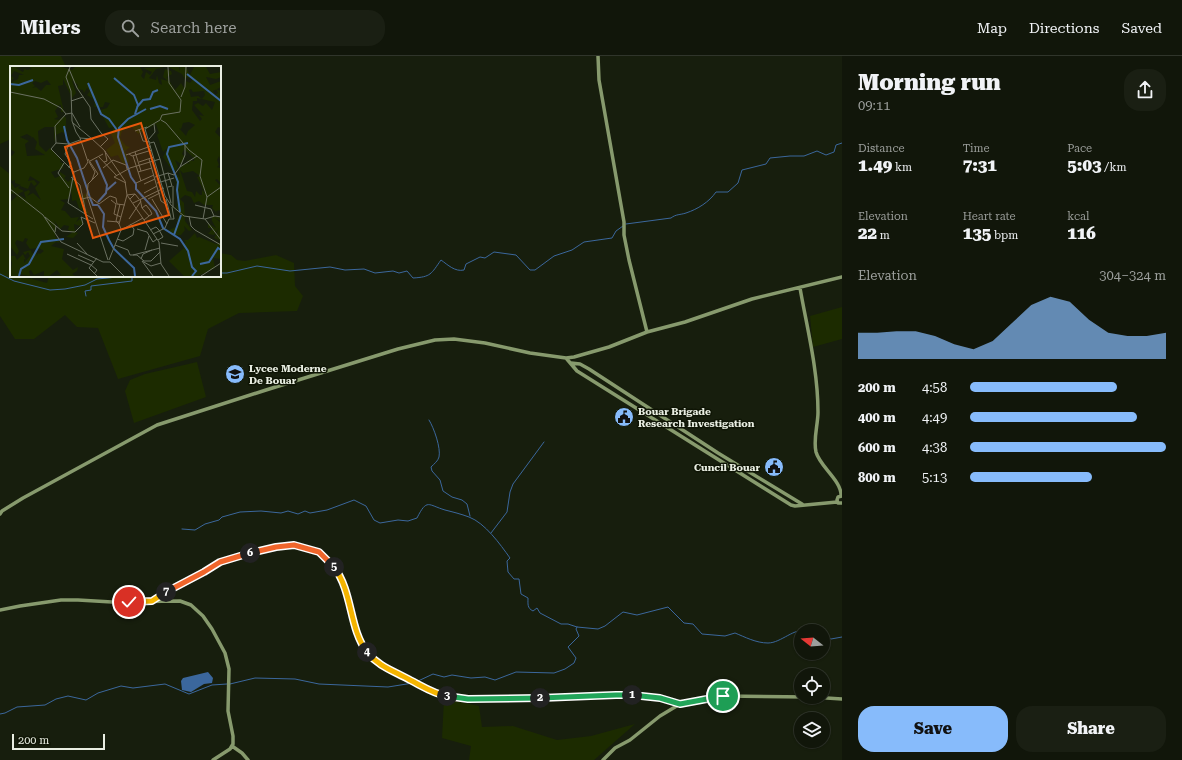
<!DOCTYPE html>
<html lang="en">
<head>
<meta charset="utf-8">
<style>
	body { margin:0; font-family:"Roboto Serif",serif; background:#1a1f13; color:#f1f3f6; height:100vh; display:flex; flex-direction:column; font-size:15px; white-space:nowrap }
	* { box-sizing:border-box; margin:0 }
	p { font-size:13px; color:#9c9f9c }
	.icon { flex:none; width:22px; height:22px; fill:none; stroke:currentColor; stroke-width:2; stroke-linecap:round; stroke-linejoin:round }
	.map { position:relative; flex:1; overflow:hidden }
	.side { display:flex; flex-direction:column; background:#11160a; width:340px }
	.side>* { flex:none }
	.needle { width:26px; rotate:287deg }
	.fabs { position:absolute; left:794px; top:568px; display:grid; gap:8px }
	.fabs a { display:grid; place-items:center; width:36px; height:36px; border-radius:50%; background:#11160a; box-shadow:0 1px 3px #0004,0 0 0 1px #30352b; font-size:20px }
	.scale { position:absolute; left:12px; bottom:10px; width:93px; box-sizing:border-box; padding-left:4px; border:2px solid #e9eee2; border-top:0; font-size:11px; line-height:14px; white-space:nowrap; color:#e9eee2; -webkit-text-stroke:3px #0f1505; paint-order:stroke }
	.pin { position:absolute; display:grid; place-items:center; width:34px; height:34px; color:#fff; margin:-17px; border:2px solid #fff; border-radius:50%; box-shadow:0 1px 4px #0007 }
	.km { position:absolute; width:20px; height:20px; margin:-10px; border-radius:50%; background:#222; color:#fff; font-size:11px; line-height:20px; text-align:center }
	.round { display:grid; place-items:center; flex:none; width:42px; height:42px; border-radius:16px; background:#1a1f13 }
	.overview { display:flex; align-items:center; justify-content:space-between; height:68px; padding:0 16px }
	h1 { font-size:22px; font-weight:800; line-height:30px }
	.metrics { display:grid; grid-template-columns:repeat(3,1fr); gap:6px; height:68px; padding:4px 16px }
	.metrics div { display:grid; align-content:center }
	.metrics b { font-size:17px; font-weight:800 }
	.metrics small { font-size:11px; font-weight:400 }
	.metrics p { font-size:11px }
	.chart { height:112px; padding:8px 16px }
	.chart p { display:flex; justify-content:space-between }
	.chart svg { width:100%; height:72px; margin-top:4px; fill:#87bbfb; opacity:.7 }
	.action { display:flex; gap:8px; margin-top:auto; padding:8px 16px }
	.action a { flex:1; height:46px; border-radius:16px; background:#87bbfb; color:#111; font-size:16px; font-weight:800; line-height:46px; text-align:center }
	.action a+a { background:#1a1f13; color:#f1f3f6 }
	ul { padding:0 16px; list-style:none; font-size:13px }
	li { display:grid; grid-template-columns:64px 48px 1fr; align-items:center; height:30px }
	li i { height:10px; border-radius:5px; background:#87bbfb }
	header { display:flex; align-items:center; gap:24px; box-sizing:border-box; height:56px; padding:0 20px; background:#11160a; border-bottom:1px solid #30352b }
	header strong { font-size:19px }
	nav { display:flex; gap:22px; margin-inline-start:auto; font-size:14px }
	.search { width:280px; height:36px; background:#1a1f13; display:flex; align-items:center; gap:10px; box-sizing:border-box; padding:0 14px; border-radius:16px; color:#9c9f9c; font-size:15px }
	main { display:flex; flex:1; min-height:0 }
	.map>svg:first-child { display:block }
</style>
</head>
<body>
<header>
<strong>Milers</strong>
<div class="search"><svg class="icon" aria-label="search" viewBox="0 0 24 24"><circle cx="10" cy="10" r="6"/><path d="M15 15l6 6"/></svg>Search here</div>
<nav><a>Map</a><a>Directions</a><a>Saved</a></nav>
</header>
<main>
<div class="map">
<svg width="842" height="704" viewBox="0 0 842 704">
	<rect width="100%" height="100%" fill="#171e0d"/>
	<path fill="#1c2b00" d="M0 0H61L66 11H11V83L0 88Z
		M0 110 11 119V168L10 170 11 174V220H25V222L31 223 32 220H33L32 223 47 227 49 220 58 221V220H220V197L231 199 237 204 245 205 276 199 294 207 295 230 303 240 297 255 239 257 208 273 200 300 118 323 98 272 77 271 65 259 34 283H15L0 260Z
		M842 251V283L813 291 810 260Z
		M197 306 206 341 134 367 125 335 130 324 145 318Z
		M444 643 479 650 482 671 513 670 557 684 591 680 635 668 594 704H469L471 690 442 682Z"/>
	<path fill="#3b679c" d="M208 616 213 622 212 627 204 628 191 636 182 634 181 625 183 622Z"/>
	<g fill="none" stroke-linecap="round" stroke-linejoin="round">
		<path stroke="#3b679c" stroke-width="1" d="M626 168 671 162C676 158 680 159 686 157 698 153 709 146 716 136H728L738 127 742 114 766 108 770 102 790 100H804L817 95 826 99 834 96 836 89 842 87
			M220 217H227L257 210 290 215 330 211 345 214 364 213 375 217 393 215 399 217 407 215 413 222C431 221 431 218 441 204 448 209 455 216 464 214L466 208 480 201 485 202 494 196 516 199 530 214H535L554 200 572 194 584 186 612 182 616 175 623 170
			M0 218 14 225 50 234 65 233 85 229 97 223 128 220
			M86 240 85 235 91 234V230L132 225V220
			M429 364C434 372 441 392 439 401 438 405 434 408 431 411L432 415 440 424 443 435 452 441 462 444 467 448 470 460
			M182 473 195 474 205 468 219 464 222 461 240 456 261 455 281 457 288 455 298 458 305 455 310 457 327 454 354 444 366 450 374 464 380 467 398 464 408 465 417 462C427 442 428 449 445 454 453 456 461 458 469 461 485 467 500 488 510 502L507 505 508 516 514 523H519L521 538 528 542C528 548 527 552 533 555L537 552 540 557 561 568H568L577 571 598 573 605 570 623 556 637 559 668 551 684 567 693 568 702 578 725 580 735 577C745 581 756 587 768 587 781 587 795 571 806 575
			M491 477 507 456 510 436 513 428 544 386
			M813 575 817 574 819 575
			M823 578 831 583 842 581
			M416 626 433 618 444 621 452 619 471 622 485 621 495 624 516 616 554 617 565 613 574 607 576 602 568 591 579 580 576 573 577 571
			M230 628 255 622 295 623 319 628 388 631 413 627
			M0 658 5 657 17 651 45 649 56 643 68 640 86 644 98 637 121 630 133 632 165 628 189 638 212 629 227 628"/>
		<path stroke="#879a6d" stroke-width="3.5" d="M598 0 599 24 624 166V179L629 204 647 276
			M800 232C807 272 818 314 818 356 818 369 813 383 816 396 820 411 842 425 841 440
			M566 302 577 315 791 449 795 450 837 446
			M571 307 580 308 589 313 718 397 802 448
			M842 440 838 441 837 444 838 447H842
			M0 458 2 455 23 442 157 369 266 334 398 293 435 284 454 283 485 287 530 297 566 302 574 301 609 291 647 276 685 266 752 243 842 221
			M152 545 168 535 204 516 220 506 275 491 294 489 319 496 338 516 344 527 362 590 375 605 391 615 442 639 468 643H510L629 639 660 642 680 648 723 640 808 641
			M0 554 20 550 61 544H78L112 546 180 545 191 549 203 560 212 573 225 597 229 613 228 655 233 680V688L230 693 213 704
			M811 641 842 643
			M232 690 242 697 248 704
			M603 704 615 692 630 684 660 660 680 648"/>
	</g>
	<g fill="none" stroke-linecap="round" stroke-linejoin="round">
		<defs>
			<path id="split-1" d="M632 639 660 642 680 648 723 640"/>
			<path id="split-2" d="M540 642 616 639H632"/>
			<path id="split-3" d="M447 640 468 643 540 642"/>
			<path id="split-4" d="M367 596C379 611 394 615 410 624 422 630 434 638 447 640"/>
			<path id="split-5" d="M334 511C353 536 349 573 367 596"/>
			<path id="split-6" d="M250 497 276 491 294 489 319 496 334 511"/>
			<path id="split-7" d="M166 536 204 516 220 506 250 497"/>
			<path id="split-8" d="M129 546 152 545 166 536"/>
		</defs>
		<use href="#split-1" stroke="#fff" stroke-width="8"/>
		<use href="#split-2" stroke="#fff" stroke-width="8"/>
		<use href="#split-3" stroke="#fff" stroke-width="8"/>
		<use href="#split-4" stroke="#fff" stroke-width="8"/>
		<use href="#split-5" stroke="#fff" stroke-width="8"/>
		<use href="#split-6" stroke="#fff" stroke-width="8"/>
		<use href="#split-7" stroke="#fff" stroke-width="8"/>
		<use href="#split-8" stroke="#fff" stroke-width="8"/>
		<use href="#split-1" stroke="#22a559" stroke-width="5"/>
		<use href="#split-2" stroke="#22a559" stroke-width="5"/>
		<use href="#split-3" stroke="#22a559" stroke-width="5"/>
		<use href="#split-4" stroke="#f5b400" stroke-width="5"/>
		<use href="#split-5" stroke="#f5b400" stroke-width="5"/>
		<use href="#split-6" stroke="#f0652b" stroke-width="5"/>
		<use href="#split-7" stroke="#f0652b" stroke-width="5"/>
		<use href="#split-8" stroke="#f5b400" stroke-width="5"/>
	</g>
	<defs>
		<symbol id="school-disc" viewBox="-11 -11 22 22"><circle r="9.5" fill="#87bbfb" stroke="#0f1505"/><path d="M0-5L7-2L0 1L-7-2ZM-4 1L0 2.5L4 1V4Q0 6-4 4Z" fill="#111"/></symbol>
		<symbol id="civic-disc" viewBox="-11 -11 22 22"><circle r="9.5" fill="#87bbfb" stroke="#0f1505"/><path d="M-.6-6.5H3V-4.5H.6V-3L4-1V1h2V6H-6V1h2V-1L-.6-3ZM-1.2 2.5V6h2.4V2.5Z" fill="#111"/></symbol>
	</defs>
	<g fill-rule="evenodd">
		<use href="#school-disc" x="224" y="307" width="22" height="22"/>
		<use href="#civic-disc" x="613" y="350" width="22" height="22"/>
		<use href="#civic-disc" x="763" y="400" width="22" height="22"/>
	</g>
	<g text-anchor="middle" stroke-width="3" stroke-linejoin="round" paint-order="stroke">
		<g font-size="10" font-weight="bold" fill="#e9eee2" stroke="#0f1505" text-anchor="start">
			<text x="249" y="316">Lycee Moderne<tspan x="249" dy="12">De Bouar</tspan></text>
			<text x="638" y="359">Bouar Brigade<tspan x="638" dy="12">Research Investigation</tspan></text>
			<text x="760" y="415" text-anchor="end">Cuncil Bouar</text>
		</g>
	</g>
	<g transform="translate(10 10)">
		<rect width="211" height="211" fill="#171e0d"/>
		<path d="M1 1H12L6 2 13 6 15 2 16 4 22 3 19 1H52L62 4 65 1H130L133 6 131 10 134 13 136 6 140 9 142 6 133 2 154 1 146 3 139 12 146 14 147 9 149 17 152 19 151 13 158 15 153 11 155 3 161 5 162 8 157 11 165 24 171 17 174 22 176 15 180 17 183 13 178 11 175 13 172 8 158 1H169L170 5V1H176L180 9 184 1H196L200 8 211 6V11L206 13 196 11 200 19 211 15V21L203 25 205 29 208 27 206 23 211 25V62L208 61 205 66 210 71 211 64V97L209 90 207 94 209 99 207 101 210 102 211 100V117L207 113 205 114 211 120V144L206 145 208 148 202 142 203 139H194L189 135 184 137 181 131 175 129 170 133 174 137 175 155 182 164 179 165 174 160 175 164 171 169H162L159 164 168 160 167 154 171 146 166 142 168 136 165 109 167 108 170 112 169 103 176 97 180 98 177 94 184 95V92L174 83 172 88 175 91 171 98 165 94 168 101 164 107 153 91 158 81 153 86 147 69 149 67 146 58 128 68 121 60 112 65 110 72 116 80 120 81 115 85 119 96 113 98 108 89 101 91 96 84 105 77 101 68 104 61 99 62 91 47 87 45 97 42 100 37 95 36 93 41H84L85 34 77 29 80 25 77 22 74 27 73 24 67 23 68 19 62 14 66 27 62 32 53 13V19L48 20 54 46H51V39H49L45 45 48 51 44 53 49 54 54 50 56 52V68L52 66 46 69 44 76V61H35L28 65 29 79 36 86 40 82 51 94 50 96 55 98 52 101 54 102 41 106 45 112 50 110V106L56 110 54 112 58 116 63 111 70 132 76 127 75 141 80 149 69 142 66 134 62 135 61 124 58 133 50 134 55 137 51 144 55 145 61 152 69 151 66 156 70 153 73 157 70 160 64 158 65 166 68 167 63 172 56 171 63 166 58 164 59 160 54 159 50 163 44 154 46 159 45 170 50 177 46 176 41 180 54 183 52 193 63 204 68 201 67 205 62 208 65 210H43L51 209 47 204 39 210H34V205L24 209 21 204 19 205 20 210 9 208V210H0L2 197 0 190H5L7 194 13 188 16 194 14 193V197L20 190 18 186 15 189 13 186 21 184 22 188 26 185 27 190 28 187 30 188 34 185 29 182 20 183 16 177 18 173 15 172 13 176 7 174 5 177 9 185 7 189 0 180V136L7 130 3 127 0 129V115L5 122 11 119 5 117V114L2 115 0 111V88L2 90 5 86 0 83V17L8 13 9 9H14L4 5 1 10 4 12 1 15ZM37 14 41 19H36L31 25 26 21 22 22 25 20 22 17 25 15 31 17ZM181 23 183 26 194 25 195 29 192 33 188 30 181 31 179 24ZM187 32 205 36 202 44 196 37 193 40 188 37 184 39 194 50 189 49 192 53 190 55 182 44 183 35H187ZM179 56 185 59 178 65 176 70 169 62 171 63 173 57ZM17 68 22 71 19 73 23 71 27 76 25 83 35 89 17 90 15 78 19 75 10 71ZM170 104 173 107 183 105 190 110 187 111 195 127 192 124V129H190L186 125 185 131 182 126 177 125ZM20 110 30 116 25 122 31 134 23 127 17 130 20 126 19 124 14 126 16 133 8 128 14 125 8 122 10 120 18 123 21 116 24 120 27 118 24 114 18 115ZM205 150 208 151 211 153V155L204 151 211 157V175L204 172 209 162 204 169 198 168 203 162H198V157L206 162 202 155V151ZM185 167 187 172 189 171 206 178 211 177V193L203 192 205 202 188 210H174L159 195 174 182 172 179 176 176 174 174H178Z" fill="#1c2b00" fill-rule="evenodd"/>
		<path fill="none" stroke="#3b679c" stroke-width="2" d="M177 8 211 35M104 12 124 29 128 39 125 48M78 17 91 48 99 53 107 64M0 18 9 19 23 14M127 41 133 34 140 33 143 26 148 24M136 43 118 53 109 62 108 71 121 111 126 118V123L146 145 153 162 170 173 178 185 182 201 186 205 182 210M140 43 150 40 158 43M54 60 57 74 67 92 80 132 83 139H88M86 94 97 119 96 127 88 136M97 124 106 116M88 139 94 148 93 161 99 174 104 183 124 202 125 210M170 146 167 124 168 116 157 88 159 81 178 77M164 169 171 149M190 198 199 196 208 182 211 184M9 210 11 203 19 198 31 176 54 173"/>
		<path fill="none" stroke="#6b7162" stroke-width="1" d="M60 1 56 11 61 25 62 55 66 66 70 72 82 73 94 84 115 115 117 129 109 158 111 163M158 1 159 17 171 34 170 46 152 49 150 54 135 63 155 130 161 139 174 150 195 153 205 150 211 151M59 3 67 22 80 41 81 53 91 67 98 73 90 81M0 26 34 33 51 42 56 48M171 31 175 21 176 1M61 35 73 31M151 54 156 57 179 84 192 94 190 110 197 131 193 153M63 57 82 73M129 63 133 75 140 76M125 65 137 61M70 72 78 96 74 102 64 106 41 83 46 77 45 60 56 48 62 47 70 61M139 73 145 66 144 58M46 77 59 78 70 74M140 77 144 76 150 93M59 78 55 88 61 97 59 102M125 86 131 105M119 88 122 90 142 84M116 89 141 80M123 90 131 115M89 91 107 110M78 93 88 108 78 118 77 130 98 194M139 93 151 135 157 139M80 95 93 88M79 96 85 106 82 114M94 96 97 95 95 85M129 96 144 91M54 97 48 107 59 122M170 101 175 89V79M93 102 103 94 116 99 117 103M64 106 58 137 83 153M128 106 142 102M158 107 164 109 170 101 187 90M61 111 70 119 76 147M145 111 158 107 162 120 158 121M116 117 104 111 120 102 150 93 161 137M126 117 144 109M147 117 164 112M134 118 145 113M163 120V141M0 123 33 149 51 176 93 196H100M134 127 147 120M125 128 117 129 149 176 151 198 159 210M197 131 211 121M72 133 80 131 89 138 100 130 106 132 107 138 115 139M120 133 125 128 129 133M130 133 132 142 139 150 134 154M138 133 150 127M142 133 157 158M156 133 161 152M101 134 106 138 104 148 111 151M123 137 154 122M185 139 201 143 204 150M132 142 136 139 140 144 142 148 139 150M179 150 181 160 185 164 211 179M35 151 46 160 45 166M119 153 131 135M195 153 211 174M97 155 109 156M109 158 106 155 110 138M46 160 52 165 65 166 73 158 71 151 85 157M127 163 137 166 143 176 147 173M111 164 133 152M140 164 146 161 149 164 153 171 148 174M143 168 155 162 159 153H164L162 141M107 173 113 175 123 169 124 163 120 158M67 177 77 188M151 177 168 180M105 179 118 184 120 189H127L134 195H141L150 186M135 184 139 170M57 188 81 199 87 204 84 208M68 189 84 196M123 189 150 182M87 192 79 202 87 210M131 193 133 188 142 184M99 194 111 164M100 196 114 210M143 210 132 195 141 200 151 197M191 210 211 197"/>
		<path fill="#e8590c" fill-opacity="0.15" stroke="#e8590c" stroke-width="2" d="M131 57 159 149 83 172 55 81Z"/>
		<rect width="211" height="211" fill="none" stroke="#e9eee2" stroke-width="2"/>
	</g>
</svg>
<div class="fabs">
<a><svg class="needle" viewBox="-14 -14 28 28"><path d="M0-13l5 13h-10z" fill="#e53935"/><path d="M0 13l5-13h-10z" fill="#9c9f9c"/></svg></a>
<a><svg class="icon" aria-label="locate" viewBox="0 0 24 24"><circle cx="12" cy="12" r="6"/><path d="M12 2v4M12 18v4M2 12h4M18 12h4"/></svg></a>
<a><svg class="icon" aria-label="layers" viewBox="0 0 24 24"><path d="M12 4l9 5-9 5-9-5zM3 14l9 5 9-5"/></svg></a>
</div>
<div class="scale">200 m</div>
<div class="pin" style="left:723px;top:640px;background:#1e9e55"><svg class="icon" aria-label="arrive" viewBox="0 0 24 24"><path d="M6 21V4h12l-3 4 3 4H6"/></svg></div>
<div class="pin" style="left:129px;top:546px;background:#d93025"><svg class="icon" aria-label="check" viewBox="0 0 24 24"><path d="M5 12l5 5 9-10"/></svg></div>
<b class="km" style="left:632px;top:639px">1</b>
<b class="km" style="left:540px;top:642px">2</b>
<b class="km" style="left:447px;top:640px">3</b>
<b class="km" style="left:367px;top:596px">4</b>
<b class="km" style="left:334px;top:511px">5</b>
<b class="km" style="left:250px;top:497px">6</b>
<b class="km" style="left:166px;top:536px">7</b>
</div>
<section class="side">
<div class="overview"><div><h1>Morning run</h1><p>09:11</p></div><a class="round"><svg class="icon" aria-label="share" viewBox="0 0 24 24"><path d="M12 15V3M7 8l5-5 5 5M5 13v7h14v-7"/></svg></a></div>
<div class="metrics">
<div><p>Distance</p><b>1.49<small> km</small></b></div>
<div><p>Time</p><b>7:31</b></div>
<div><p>Pace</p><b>5:03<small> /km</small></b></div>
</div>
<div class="metrics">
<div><p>Elevation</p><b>22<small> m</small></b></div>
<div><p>Heart rate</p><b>135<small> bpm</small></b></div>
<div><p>kcal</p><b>116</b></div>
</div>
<div class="chart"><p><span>Elevation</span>304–324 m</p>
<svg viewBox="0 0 160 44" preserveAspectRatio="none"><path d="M0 44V28L10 28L20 27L30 27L40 30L50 35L60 38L70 33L80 22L90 11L100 6L110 9L120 20L130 28L140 30L150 30L160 28V44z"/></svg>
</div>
<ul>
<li><b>200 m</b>4:58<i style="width:75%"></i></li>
<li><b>400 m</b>4:49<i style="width:85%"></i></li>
<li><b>600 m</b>4:38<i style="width:100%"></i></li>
<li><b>800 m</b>5:13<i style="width:62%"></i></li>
</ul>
<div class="action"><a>Save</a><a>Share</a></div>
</section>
</main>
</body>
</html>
